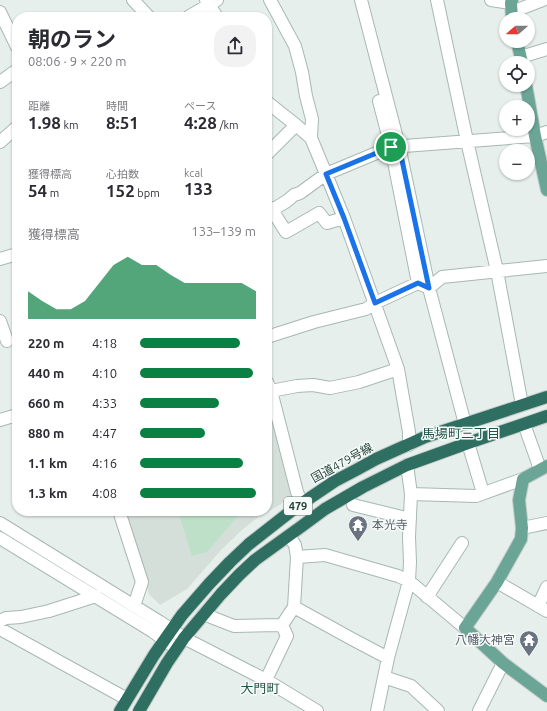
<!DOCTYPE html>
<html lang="ja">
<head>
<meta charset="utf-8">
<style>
	body { margin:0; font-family:Ubuntu,"Noto Sans JP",sans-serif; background:#f2f2f3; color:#2b2b33; height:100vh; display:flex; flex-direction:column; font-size:15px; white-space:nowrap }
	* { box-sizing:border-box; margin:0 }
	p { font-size:13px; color:#7c7c81 }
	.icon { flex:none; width:22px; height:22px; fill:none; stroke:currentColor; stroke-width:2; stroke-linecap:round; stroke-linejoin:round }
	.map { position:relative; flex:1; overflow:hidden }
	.details { position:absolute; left:12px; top:12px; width:260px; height:504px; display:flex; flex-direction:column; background:#fff; border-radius:16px; box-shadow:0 1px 3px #0004 }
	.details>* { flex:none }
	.needle { width:26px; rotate:250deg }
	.tools { position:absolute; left:499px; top:12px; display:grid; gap:8px }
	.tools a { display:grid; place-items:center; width:36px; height:36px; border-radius:50%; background:#fff; box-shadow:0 1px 3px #0004; font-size:20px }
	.pin { position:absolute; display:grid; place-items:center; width:34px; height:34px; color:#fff; margin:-17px; border:2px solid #fff; border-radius:50%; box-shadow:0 1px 4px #0007 }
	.round { display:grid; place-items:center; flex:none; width:42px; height:42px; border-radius:16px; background:#f2f2f3 }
	.summary { display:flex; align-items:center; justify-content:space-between; height:68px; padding:0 16px }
	h1 { font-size:22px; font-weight:700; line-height:30px }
	.figures { display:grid; grid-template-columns:repeat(3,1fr); gap:6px; height:68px; padding:4px 16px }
	.figures div { display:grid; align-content:center }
	.figures b { font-size:17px; font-weight:700 }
	.figures small { font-size:11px; font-weight:400 }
	.figures p { font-size:11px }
	.chart { height:112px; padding:8px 16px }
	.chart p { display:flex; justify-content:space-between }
	.chart svg { width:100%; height:72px; margin-top:4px; fill:#0b8043; opacity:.7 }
	ul { padding:0 16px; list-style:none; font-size:13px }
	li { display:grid; grid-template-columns:64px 48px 1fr; align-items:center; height:30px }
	li i { height:10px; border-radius:5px; background:#0b8043 }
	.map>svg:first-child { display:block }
</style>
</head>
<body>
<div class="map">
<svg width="547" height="711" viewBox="0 0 547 711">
	<rect width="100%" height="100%" fill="#e6efeb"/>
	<path fill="#d4dfda" d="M267 408H269L292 494 281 504 257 518 243 529 222 549 187 589 160 605 149 594 132 534 125 511H267Z"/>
	<path fill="#bfe0c8" d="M178 511H235L237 517 207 552 192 556Z"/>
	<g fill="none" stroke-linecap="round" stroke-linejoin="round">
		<defs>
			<path id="minor" d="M133 0 149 17
				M206 0 217 17
				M270 0 295 46 302 72 306 96 312 119 311 138
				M361 0 399 146 429 288 465 424
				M437 0 467 141 497 271 520 394 522 405
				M491 0 511 3
				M0 12 17 47
				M512 12 543 0
				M188 17 217 0
				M521 57 547 49
				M0 82 17 70
				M379 101 391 147 418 283
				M267 102 296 125
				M0 142 17 127
				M267 154 296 125 311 138 326 174 391 147 535 136 547 132
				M267 206 272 210 287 201 294 195 300 193 326 174 344 218 398 369 409 432V445
				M272 210 286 232 319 213 327 223 344 218
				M0 259 17 254
				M0 321 7 341
				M267 337 314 322 366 309 375 303 418 283 429 288 442 277 547 266
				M267 382 271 391 297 492 302 504
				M271 391 297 386 313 385 330 388 359 382 398 369
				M0 420 17 415
				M524 424 540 469
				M468 443 483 493
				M411 494 476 496 523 479
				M353 505 410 519
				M119 511 142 582 134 606
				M0 523 160 622 184 638 266 680 317 711
				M522 528 547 523
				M289 536 295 545 297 557 325 555 398 576 409 581 465 628
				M0 538 152 631 176 648
				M497 582 547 611
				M427 597 462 543
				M538 606 547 587
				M294 607 352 639 388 658 409 581 410 562 409 537 411 494 407 465
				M204 614 216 619 234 626 282 625 294 607 297 557
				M0 621 6 618 21 617 49 611 96 596
				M0 629 127 699
				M384 677 411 686 438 711
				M266 680 287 636 282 625
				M377 711 388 658
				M479 711 503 663"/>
			<path id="major" d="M512 0 511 3 512 19
				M517 41 522 63
				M526 85 535 136 547 190
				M547 466 523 479 519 500 522 528 521 539 497 582 465 628 503 663 547 696"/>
			<path id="highway" d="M120 711 154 655 182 615 209 584 230 562 249 544 295 508 335 481 356 470 376 459 425 437 547 397
				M139 711 167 663 184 638 221 594 239 575 255 560 302 526 325 509 363 487 407 465 468 443 547 416"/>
		</defs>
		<use href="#minor" stroke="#a8b8b2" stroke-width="14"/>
		<use href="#major" stroke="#c2cac8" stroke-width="14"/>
		<use href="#highway" stroke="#c2cac8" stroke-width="14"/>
		<use href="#minor" stroke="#fff" stroke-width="12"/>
		<use href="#major" stroke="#6aa596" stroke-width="12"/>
		<use href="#highway" stroke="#2f6f62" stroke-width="12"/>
	</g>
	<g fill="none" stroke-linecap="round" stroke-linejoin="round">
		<defs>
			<path id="route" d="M399 146 429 288 418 283 375 303 344 218 326 174 391 147Z"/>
		</defs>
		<use href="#route" stroke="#fff" stroke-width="8"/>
		<use href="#route" stroke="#1a73e8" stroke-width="5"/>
	</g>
	<defs>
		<symbol id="temple-pin" viewBox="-11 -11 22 30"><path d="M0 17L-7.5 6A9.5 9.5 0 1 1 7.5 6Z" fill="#6b7280" stroke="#f7fbf9"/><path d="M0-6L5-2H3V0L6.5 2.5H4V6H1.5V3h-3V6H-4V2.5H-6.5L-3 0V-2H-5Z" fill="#fff"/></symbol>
	</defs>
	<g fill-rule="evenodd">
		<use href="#temple-pin" x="347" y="514" width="22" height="30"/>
		<use href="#temple-pin" x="518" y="629" width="22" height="30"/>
	</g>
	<g text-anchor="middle" stroke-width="3" stroke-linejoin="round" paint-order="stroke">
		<rect fill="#f7fbf9" stroke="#637a73" stroke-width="1" x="284" y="497" width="28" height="18" rx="3"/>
		<g font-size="11" font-weight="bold" fill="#24423a">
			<text x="298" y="510">479</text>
		</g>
		<g font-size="12" fill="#24423a" stroke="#f7fbf9">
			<text transform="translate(342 463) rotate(-29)" y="4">国道479号線</text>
		</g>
		<g font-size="12" fill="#5b616d" stroke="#f7fbf9" text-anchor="start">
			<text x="372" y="529">本光寺</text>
			<text x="515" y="644" text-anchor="end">八幡大神宮</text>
		</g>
		<g font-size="13" fill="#1f5548" stroke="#f7fbf9">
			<text x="461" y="438">馬場町三丁目</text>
			<text x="260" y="693">大門町</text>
		</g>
	</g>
</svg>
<div class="tools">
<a><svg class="needle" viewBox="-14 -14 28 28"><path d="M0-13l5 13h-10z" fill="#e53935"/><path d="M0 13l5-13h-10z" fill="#7c7c81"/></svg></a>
<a><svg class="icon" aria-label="locate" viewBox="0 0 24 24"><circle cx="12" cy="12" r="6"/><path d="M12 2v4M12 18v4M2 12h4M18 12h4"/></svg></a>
<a>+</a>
<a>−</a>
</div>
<div class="pin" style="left:391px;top:147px;background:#1e9e55"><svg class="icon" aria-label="arrive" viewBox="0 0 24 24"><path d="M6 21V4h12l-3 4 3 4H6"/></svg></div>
<section class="details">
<div class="summary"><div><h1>朝のラン</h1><p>08:06 · 9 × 220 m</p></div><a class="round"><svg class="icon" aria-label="share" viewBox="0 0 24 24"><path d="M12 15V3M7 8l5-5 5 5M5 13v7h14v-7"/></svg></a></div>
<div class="figures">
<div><p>距離</p><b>1.98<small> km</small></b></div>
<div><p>時間</p><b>8:51</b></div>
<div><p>ペース</p><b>4:28<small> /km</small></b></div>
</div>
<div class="figures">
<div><p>獲得標高</p><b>54<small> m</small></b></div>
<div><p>心拍数</p><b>152<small> bpm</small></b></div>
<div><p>kcal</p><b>133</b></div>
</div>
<div class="chart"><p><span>獲得標高</span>133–139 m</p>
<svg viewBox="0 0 160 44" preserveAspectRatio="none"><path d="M0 44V27L10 33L20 38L30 38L40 33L50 22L60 11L70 6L80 11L90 11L100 17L110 22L120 22L130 22L140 22L150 22L160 27V44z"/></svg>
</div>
<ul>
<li><b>220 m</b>4:18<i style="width:86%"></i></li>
<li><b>440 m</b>4:10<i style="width:97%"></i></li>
<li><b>660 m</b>4:33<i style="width:68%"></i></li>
<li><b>880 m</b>4:47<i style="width:56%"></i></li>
<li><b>1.1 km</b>4:16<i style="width:89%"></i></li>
<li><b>1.3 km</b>4:08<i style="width:100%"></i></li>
</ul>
</section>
</div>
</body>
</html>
